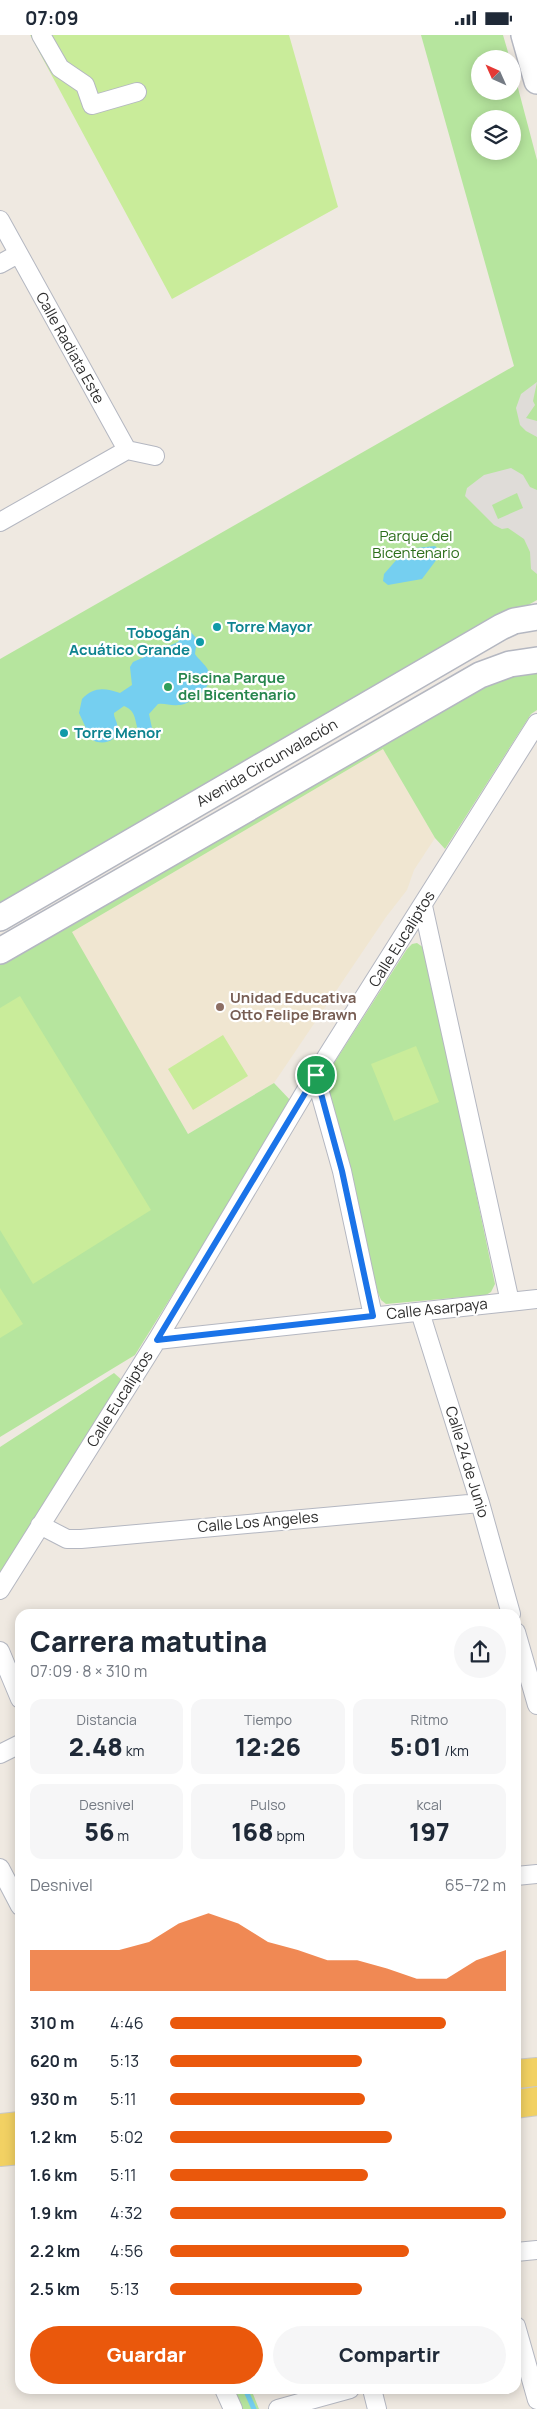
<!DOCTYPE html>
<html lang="es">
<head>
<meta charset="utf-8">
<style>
	body { margin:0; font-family:Manrope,sans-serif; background:#f6f6f7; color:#1f2937; height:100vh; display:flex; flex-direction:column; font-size:19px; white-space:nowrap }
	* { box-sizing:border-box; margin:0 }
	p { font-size:16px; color:#747a83 }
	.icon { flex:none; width:28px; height:28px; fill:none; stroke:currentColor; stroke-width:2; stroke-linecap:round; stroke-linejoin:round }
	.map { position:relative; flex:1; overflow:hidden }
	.sheet { position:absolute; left:15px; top:1574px; width:506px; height:785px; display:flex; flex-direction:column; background:#fff; border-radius:15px; box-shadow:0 2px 12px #0003 }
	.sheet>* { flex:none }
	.needle { width:32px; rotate:315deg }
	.tools { position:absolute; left:471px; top:15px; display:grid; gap:10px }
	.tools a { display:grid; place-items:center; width:50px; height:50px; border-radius:50%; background:#fff; box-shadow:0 2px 12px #0003; font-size:25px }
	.pin { position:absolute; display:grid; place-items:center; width:42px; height:42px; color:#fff; margin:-21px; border:2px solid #fff; border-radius:50%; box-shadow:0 1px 5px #0007 }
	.round { display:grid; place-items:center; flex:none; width:52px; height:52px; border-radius:26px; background:#f6f6f7 }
	.overview { display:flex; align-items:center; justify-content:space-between; height:85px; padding:0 15px }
	h1 { font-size:28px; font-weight:800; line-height:38px }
	.metrics { display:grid; grid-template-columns:repeat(3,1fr); gap:8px; height:85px; padding:5px 15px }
	.metrics div { display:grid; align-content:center; border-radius:12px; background:#f6f6f7; text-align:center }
	.metrics b { font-size:25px; font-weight:800 }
	.metrics small { font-size:14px; font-weight:400 }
	.metrics p { font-size:14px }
	.chart { height:140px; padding:10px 15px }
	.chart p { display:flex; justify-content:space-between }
	.chart svg { width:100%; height:90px; margin-top:5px; fill:#ea580c; opacity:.7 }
	.button { display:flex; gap:10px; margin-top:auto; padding:10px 15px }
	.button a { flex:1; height:58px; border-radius:30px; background:#ea580c; color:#fff; font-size:20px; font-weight:800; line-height:58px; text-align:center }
	.button a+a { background:#f6f6f7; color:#1f2937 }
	ul { padding:0 15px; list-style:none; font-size:16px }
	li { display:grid; grid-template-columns:80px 60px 1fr; align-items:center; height:38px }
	li i { height:12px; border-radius:6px; background:#ea580c }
	.status { display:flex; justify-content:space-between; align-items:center; height:35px; padding:0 25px; background:#fff; direction:ltr }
	.status svg { height:14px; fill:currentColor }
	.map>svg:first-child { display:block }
</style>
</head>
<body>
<div class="status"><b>07:09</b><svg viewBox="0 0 49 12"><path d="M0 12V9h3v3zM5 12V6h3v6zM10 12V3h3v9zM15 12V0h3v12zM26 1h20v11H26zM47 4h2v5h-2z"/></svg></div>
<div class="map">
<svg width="537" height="2374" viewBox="0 0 537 2374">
	<rect width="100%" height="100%" fill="#efe9e1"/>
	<path fill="#f0e6d1" d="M383 713 435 803 414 835 407 855 386 882 274 1048 188 1099 71 897Z"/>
	<path fill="#b6e59e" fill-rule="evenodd" d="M421 0H503L510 24H480V56H512L513 34 537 125V565L0 871V624L514 331ZM480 84H512V116H480Z
		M537 636V675L531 679 445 814 435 803 383 714 72 897 188 1099 274 1048 292 1067 135 1320 0 1402V927L472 655 504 643Z
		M417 908 424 913 426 918 495 1249 491 1257 486 1260 386 1269 381 1265 378 1258 326 1046 329 1036 407 914 412 909Z
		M114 1338 123 1346 0 1546V1412Z
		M231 2354H251L259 2374H240Z"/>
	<path fill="#c9ec9a" d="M30 0H289L338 172 172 264Z
		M20 961 151 1175 33 1249 0 1195V973Z
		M223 1000 248 1041 193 1075 168 1034Z
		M416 1011 439 1067 394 1086 371 1029Z
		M0 1253 23 1289 0 1303Z"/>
	<path fill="#dfdcd8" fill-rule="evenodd" d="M537 347 533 366 535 370 526 383 537 386V402L526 396 520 390 516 373 521 359Z
		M511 433 523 440 530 452 537 455V539L531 534 530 517 524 504 508 493 502 494 494 490 465 461 467 453 484 440ZM517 458 523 473 498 484 492 470Z"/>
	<path fill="#75cff0" d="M435 511 440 516V520L422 544 388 550 383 546 384 539 406 514Z
		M185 596H190L197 604 195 619C199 625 205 629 208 635 217 650 191 670 178 670 171 671 165 668 158 669L149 679 152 693 150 700H141C133 689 139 677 124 671L114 678C114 683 116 684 117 689 122 706 102 712 91 704L79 678 82 664C94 651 105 653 120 658L132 650 130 632 133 627 178 607Z"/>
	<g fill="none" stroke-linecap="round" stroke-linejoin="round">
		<path stroke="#75cff0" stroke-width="5" d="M245 2354 254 2374"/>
		<defs>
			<path id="minor" d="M41 0 60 33 85 50 92 70 137 57
				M0 185 127 415 155 421
				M0 229 18 219
				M0 487 127 415
				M423 871 510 1267
				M315 1040 342 1136 373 1281
				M420 1277 480 1468 511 1579
				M157 1305 537 1264
				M40 1490 67 1504H81L480 1468
				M0 1555 157 1305 315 1040 537 688
				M516 1597 537 1670
				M0 1616 20 1664
				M0 1719 20 1709
				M0 1833 20 1871
				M516 1841 537 1839
				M516 2217 537 2215
				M516 2291 537 2365
				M224 2354 233 2374
				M372 2354 377 2374
				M278 2374 350 2354"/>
			<path id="secondary" d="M524 0 537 46
				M0 883 501 592 514 586 537 582
				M0 916 480 640 510 629 537 625"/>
			<path id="primary" d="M516 2039 537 2037
				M516 2069 537 2066
				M0 2093 20 2091
				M0 2117 20 2115"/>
		</defs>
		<use href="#minor" stroke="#b4b7c1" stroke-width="20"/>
		<use href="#secondary" stroke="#b4b7c1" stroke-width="28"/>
		<use href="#primary" stroke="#c9c9c9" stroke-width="30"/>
		<use href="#minor" stroke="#fff" stroke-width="18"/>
		<use href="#secondary" stroke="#fff" stroke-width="25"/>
		<use href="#primary" stroke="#f2d163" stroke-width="28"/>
	</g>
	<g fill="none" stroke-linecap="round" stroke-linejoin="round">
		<defs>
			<path id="route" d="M316 1040 342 1136 373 1281 157 1305Z"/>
		</defs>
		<use href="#route" stroke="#fff" stroke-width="10"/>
		<use href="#route" stroke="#1a73e8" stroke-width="6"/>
	</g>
	<g fill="#0f9aa8" stroke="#fff" stroke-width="2">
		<circle cx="217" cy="592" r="5"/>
		<circle cx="200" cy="607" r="5"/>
		<circle cx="64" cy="698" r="5"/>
	</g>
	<circle fill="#2e9e5b" stroke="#fff" stroke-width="2" cx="168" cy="652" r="5"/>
	<circle fill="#8d6e63" stroke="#fff" stroke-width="2" cx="220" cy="972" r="5"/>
	<g text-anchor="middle" stroke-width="4.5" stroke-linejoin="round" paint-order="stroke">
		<g font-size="15" fill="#2e2e2e" stroke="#fff">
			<text transform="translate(70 313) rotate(61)" y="5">Calle Radiata Este</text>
			<text transform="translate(267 728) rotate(-30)" y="5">Avenida Circunvalación</text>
			<text transform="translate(402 904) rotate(-58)" y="5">Calle Eucaliptos</text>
			<text transform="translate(437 1274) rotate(-6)" y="5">Calle Asarpaya</text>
			<text transform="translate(120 1364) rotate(-58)" y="5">Calle Eucaliptos</text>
			<text transform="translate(467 1427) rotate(73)" y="5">Calle 24 de Junio</text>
			<text transform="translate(258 1487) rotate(-5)" y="5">Calle Los Angeles</text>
		</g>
		<g font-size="15" fill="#2c6e1b" stroke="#fff">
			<text x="416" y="506">Parque del<tspan x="416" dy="17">Bicentenario</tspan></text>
		</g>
		<g font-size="15" font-weight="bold" fill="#0d838f" stroke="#fff" text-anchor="start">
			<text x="227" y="597">Torre Mayor</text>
			<text x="190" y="603" text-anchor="end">Tobogán<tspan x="190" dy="17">Acuático Grande</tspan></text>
			<text x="74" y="703">Torre Menor</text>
		</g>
		<g font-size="15" font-weight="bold" fill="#27864d" stroke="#fff" text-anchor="start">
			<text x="178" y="648">Piscina Parque<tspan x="178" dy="17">del Bicentenario</tspan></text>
		</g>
		<g font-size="15" font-weight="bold" fill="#785e54" stroke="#fff" text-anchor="start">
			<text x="230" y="968">Unidad Educativa<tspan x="230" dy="17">Otto Felipe Brawn</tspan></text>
		</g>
	</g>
</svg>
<div class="tools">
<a><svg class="needle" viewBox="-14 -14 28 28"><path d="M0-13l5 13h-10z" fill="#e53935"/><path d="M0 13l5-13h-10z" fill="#747a83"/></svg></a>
<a><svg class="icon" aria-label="layers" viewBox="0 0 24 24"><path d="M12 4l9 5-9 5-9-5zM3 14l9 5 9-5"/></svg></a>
</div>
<div class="pin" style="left:316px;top:1040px;background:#1e9e55"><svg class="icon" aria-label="arrive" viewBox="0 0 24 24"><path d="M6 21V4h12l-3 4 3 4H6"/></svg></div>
<section class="sheet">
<div class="overview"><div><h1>Carrera matutina</h1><p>07:09 · 8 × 310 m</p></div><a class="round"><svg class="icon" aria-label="share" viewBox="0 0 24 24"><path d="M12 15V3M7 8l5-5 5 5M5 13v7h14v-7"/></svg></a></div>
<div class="metrics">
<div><p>Distancia</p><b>2.48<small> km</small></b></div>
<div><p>Tiempo</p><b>12:26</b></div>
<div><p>Ritmo</p><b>5:01<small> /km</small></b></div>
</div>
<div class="metrics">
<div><p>Desnivel</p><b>56<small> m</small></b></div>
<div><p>Pulso</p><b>168<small> bpm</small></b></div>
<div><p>kcal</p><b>197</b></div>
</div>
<div class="chart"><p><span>Desnivel</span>65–72 m</p>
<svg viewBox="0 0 160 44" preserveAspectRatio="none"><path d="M0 44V24L10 24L20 24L30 24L40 20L50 11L60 6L70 11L80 20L90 24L100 29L110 29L120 33L130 38L140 38L150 29L160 24V44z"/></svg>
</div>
<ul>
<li><b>310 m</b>4:46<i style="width:82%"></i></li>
<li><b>620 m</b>5:13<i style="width:57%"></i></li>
<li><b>930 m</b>5:11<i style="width:58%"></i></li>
<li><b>1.2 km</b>5:02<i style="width:66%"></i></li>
<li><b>1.6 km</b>5:11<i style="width:59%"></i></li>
<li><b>1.9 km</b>4:32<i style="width:100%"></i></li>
<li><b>2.2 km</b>4:56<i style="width:71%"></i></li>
<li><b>2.5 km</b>5:13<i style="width:57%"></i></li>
</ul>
<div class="button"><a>Guardar</a><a>Compartir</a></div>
</section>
</div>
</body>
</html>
